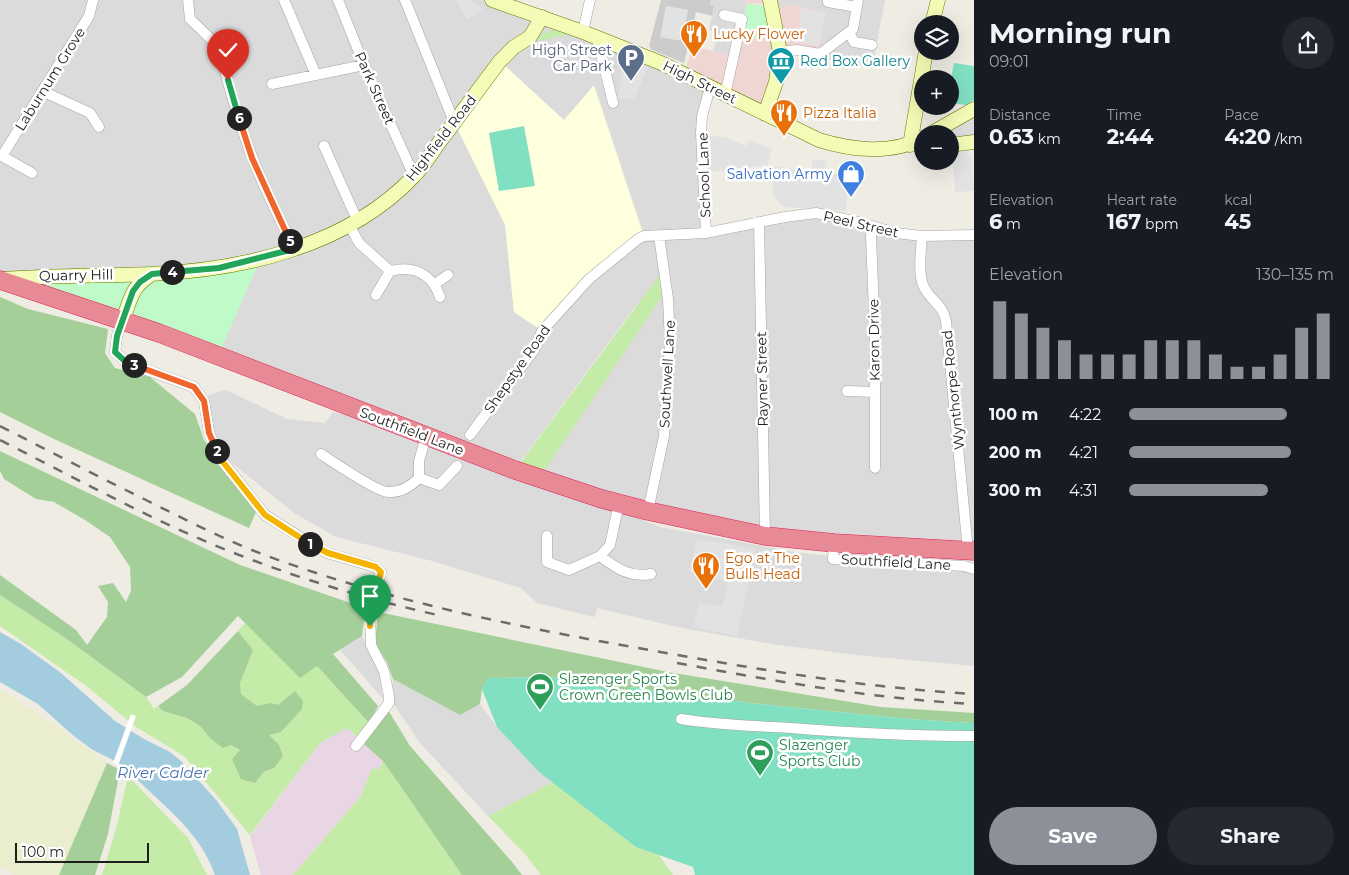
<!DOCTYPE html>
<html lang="en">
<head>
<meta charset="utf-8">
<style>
	body { margin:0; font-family:Montserrat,sans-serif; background:#242831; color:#f1f3f6; height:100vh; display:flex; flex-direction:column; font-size:19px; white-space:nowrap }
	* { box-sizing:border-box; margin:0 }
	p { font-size:16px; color:#9ea1a6 }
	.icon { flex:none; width:28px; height:28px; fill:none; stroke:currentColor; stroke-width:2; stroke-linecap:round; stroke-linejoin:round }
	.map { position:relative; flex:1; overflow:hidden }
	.sheet { display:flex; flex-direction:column; background:#171b24; width:375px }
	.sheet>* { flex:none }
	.buttons { position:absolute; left:914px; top:15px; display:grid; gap:10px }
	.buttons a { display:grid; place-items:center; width:45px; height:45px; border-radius:50%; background:#171b24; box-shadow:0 5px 20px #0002; font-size:25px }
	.scale { position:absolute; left:15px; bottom:12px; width:134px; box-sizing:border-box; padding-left:5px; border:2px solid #1e1e1e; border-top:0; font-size:14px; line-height:18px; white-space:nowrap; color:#1e1e1e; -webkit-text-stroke:4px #fff; paint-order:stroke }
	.pin { position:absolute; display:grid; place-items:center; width:42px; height:42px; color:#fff; margin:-51px -21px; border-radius:50% 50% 50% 0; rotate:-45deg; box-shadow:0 0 5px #0007 }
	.pin .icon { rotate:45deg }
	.km { position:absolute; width:25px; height:25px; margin:-12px; border-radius:50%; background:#222; color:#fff; font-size:14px; line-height:25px; text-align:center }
	.round { display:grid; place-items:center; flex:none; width:52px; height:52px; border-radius:26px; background:#242831 }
	.summary { display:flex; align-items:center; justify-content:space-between; height:85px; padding:0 15px }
	h1 { font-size:28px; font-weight:700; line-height:38px }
	.figures { display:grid; grid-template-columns:repeat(3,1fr); gap:8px; height:85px; padding:5px 15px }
	.figures div { display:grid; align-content:center }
	.figures b { font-size:21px; font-weight:700 }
	.figures small { font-size:14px; font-weight:400 }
	.figures p { font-size:14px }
	.chart { height:140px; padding:10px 15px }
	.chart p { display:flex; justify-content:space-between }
	.chart svg { width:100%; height:90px; margin-top:5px; stroke:#8c9099; stroke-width:6 }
	.primary-button { display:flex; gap:10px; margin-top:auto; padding:10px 15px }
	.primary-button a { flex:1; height:58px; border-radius:30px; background:#8c9099; color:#fff; font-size:20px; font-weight:700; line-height:58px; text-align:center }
	.primary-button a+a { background:#242831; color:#f1f3f6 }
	ul { padding:0 15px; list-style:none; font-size:16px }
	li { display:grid; grid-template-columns:80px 60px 1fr; align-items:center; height:38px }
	li i { height:12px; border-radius:6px; background:#8c9099 }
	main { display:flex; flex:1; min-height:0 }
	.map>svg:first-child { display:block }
</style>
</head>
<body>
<main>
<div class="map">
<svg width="974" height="875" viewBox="0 0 974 875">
	<rect width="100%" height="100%" fill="#efece4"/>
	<path fill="#dcdbdb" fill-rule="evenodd" d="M0 0H492L710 88 702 116 706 233 800 215 896 233 974 235V551L765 536 548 482 660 527 800 553 956 568 974 566V666L857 655 771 644 677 627 597 608 595 617 537 603 521 588 432 561 336 537 294 513 221 454 210 422 208 395 226 390 287 419 325 423 333 412 400 428 218 356 219 268 0 279ZM594 86 514 312 505 225 564 121ZM640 300 539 479 515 469Z
		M711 0H745L747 3 737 57 713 52 718 32 709 30 714 6 710 5Z
		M773 0H885L872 68 820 58 819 46 825 12 792 5 774 9Z
		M974 109V142L950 145V134H930Z
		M362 636 379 671 383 699 340 650Z
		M393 679 460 715 480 704 497 727 539 772 553 782 488 816 420 743 393 703Z"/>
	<path fill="#f0d6d3" d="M745 0H773L774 8 792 5 825 12 820 50H782L766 108 685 70 693 46 737 57 742 36 762 28 765 4 745 3Z"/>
	<path fill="#e8d6e4" d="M347 728 383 761 379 770 372 768 361 796 293 875H261L250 836 321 742Z"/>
	<path fill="#fdffdd" d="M500 61 564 120 594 85 644 236 638 239 542 331 514 312 505 225 454 122Z"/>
	<path fill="#ccc" d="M661 0H711L710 5 714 6 712 16 696 12 684 63 652 50 649 46Z"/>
	<path fill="#eaeecf" d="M0 690 35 711 107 763 59 875H14L0 866Z"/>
	<path fill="#c5eba9" d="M551 30 566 33V36L558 37 557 35 554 36V38L539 40 538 37Z
		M664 269 667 289 539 479 515 470Z
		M0 595 64 637 146 697 154 709 158 706 163 711 187 718 200 726 210 738 231 745 241 751 255 783 264 772 275 768 269 734 281 732 291 720C278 705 277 702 257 706L241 694 240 683 253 650 238 631 246 622 317 666 369 723 358 738 347 728 321 742 250 835 184 756 136 727 85 685 0 626Z
		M383 761 462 875H293L361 796 372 768 379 770Z
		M128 776 188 838 207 875H102L116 829Z
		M553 782 636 847 659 855 673 875H541L525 854 488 816Z"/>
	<path fill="#a4cf98" d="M0 297 28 309 108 329 105 353 115 368 150 377 195 414 204 440 256 512 249 528 54 439 0 412Z
		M0 451 240 565 365 608 362 636 333 654 378 706 369 723 317 666 300 678 238 616 182 677 146 697 64 637 0 595V575L76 630 87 645 107 617 108 602 98 586 113 583 126 602 131 591 130 567 110 537 85 520 54 502 36 499 4 479 0 471Z
		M378 612 668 672 881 707 974 713V723C926 721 878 716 830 711 763 705 696 697 630 687L628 694 552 677 488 678 482 689 480 704 460 715 393 679 387 662 375 644Z
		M238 631 253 650 240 683 241 694 257 706 271 703 278 705 295 691 303 701 302 709 281 732 269 735 279 745 283 756 274 768 264 772 255 783 241 779 232 759 240 750 231 745 223 748 210 738 200 726 187 718 163 711 158 706 187 685Z
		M388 710 410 746 512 862 522 875H462L383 761 364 744Z
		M107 763 120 770 108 834 95 875H59Z"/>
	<path fill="#c0fac8" d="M747 3 764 6 770 26 762 28 761 40 742 36Z
		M261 258 218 356 0 279 152 274Z"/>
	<path fill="#80e0c1" d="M954 63 974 66V100L966 105 950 103V83Z
		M524 126 535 186 499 191 489 133Z
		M552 677 627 693 629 687C696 697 763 705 830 711 878 716 926 721 974 723V875H695L693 867 636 847 539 772 497 727 482 689 488 678Z"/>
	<path fill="#e2e2e2" d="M456 0H471L483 10 467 19Z
		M666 6 688 10 682 41 660 37Z
		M801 8 825 13 819 46 798 42Z
		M624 56 649 66 634 99 618 98Z
		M708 136 724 137 746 146 749 140 772 149 768 165 711 172Z
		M952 152H966L972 159 974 191 955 192Z
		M813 159 827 161 825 173 859 177V184H848L846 211 784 207 773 196 774 166 811 172Z
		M697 539 756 549 737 636 693 627 699 602 722 607 728 582 689 572Z"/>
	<path fill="#a3cdde" d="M0 632 21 644 61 673 115 721 144 739 170 752 180 760 217 801 237 829 250 875H215C200 830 158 802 127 769L117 762 93 750 75 737 38 704 0 682Z"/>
	<path fill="#fff" d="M131 714 136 716 118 766 113 763Z"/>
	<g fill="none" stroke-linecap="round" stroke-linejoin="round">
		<defs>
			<path id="street" d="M188 0 190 19 216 44 220 53C230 89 239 125 253 159 265 190 280 220 295 249
				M284 0 316 75
				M338 0 364 65 414 176
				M405 0 454 122
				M828 0V2L857 7
				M724 15 742 19 725 95
				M583 32 590 0
				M849 32 854 42 872 45
				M597 38 613 103
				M780 52 797 50 820 54 853 29 858 0
				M272 84 364 65
				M42 91 90 113 99 127
				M324 146 358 222
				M0 155 32 173
				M2 156 89 16 93 0
				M759 222 765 536
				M350 226 359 243 390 271C414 265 432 274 440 297
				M873 227 871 236 875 337V468
				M706 233 701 133 702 116 710 88
				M922 236C921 251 918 271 923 285 929 300 943 304 946 321L968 551
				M435 284 448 275
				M376 295 390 271
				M123 320 117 336 115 352 127 363 194 387 204 401 209 433 219 457 265 515 311 544 327 553 375 567 381 572 380 576
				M847 391 875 392
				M470 435 534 350 542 331 589 279 638 239 644 236 706 233 785 217 816 213 858 222 896 233 922 236 974 235
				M321 454C333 462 377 492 388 492 400 493 411 486 419 478V461L426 436
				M419 478 439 485 457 466
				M648 511 664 436 670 343 668 299 659 236
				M547 536V562L569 570 600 556C616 568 630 578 651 574
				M834 543 833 559 964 566 974 569
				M600 556 610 545 619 503
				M681 719C717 725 754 726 791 728 852 733 913 736 974 736
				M356 746 389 703V696L384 671 371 645 370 608"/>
			<path id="secondary" d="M492 0 583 32 661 63 819 140C851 150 892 155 922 138
				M932 24 938 0
				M765 114 776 82 780 52 770 0
				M930 134 974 109
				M910 145 926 51
				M950 145 974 142
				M3 279C52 275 101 276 151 274 243 270 348 246 414 176 424 166 432 152 441 140 461 114 480 87 500 61L514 47 530 37 542 17
				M123 320C131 298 131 287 152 274"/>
			<path id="highway" d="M0 280 159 333 515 470 602 499 648 511 765 536 834 543 974 551"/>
		</defs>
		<use href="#street" stroke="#a5a5a5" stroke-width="11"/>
		<use href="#secondary" stroke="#637703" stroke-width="15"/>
		<use href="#highway" stroke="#dd2155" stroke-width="19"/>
		<use href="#street" stroke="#fff" stroke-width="10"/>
		<use href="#secondary" stroke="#f3fbb6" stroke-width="14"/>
		<use href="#highway" stroke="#e88a95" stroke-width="18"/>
		<path stroke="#6c6c6c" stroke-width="2.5" stroke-dasharray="10 10" stroke-linecap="butt" d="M0 426C49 451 97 476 146 500 184 519 223 539 262 554 387 601 518 627 649 650 757 669 865 688 974 694
			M0 440C69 475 137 512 207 542 283 574 361 598 442 616
			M677 663C775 681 874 699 974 704"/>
		<defs>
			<path id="street-bridge" d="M370 608 380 576"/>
		</defs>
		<use href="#street-bridge" stroke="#a5a5a5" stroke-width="11" stroke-linecap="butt"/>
		<use href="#street-bridge" stroke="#fff" stroke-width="10"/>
	</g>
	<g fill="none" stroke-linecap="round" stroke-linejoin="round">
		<defs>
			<path id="split-1" d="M310 544 328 553 376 567 381 572 380 576 370 608 371 616 370 626"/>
			<path id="split-2" d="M217 451 219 457 265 515 310 544"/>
			<path id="split-3" d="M134 365 194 387 204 401 209 433 217 451"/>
			<path id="split-4" d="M134 365 127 363 115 352 117 336 133 291 140 282 152 274 172 272"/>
			<path id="split-5" d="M172 272 219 268 294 249 290 241"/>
			<path id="split-6" d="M239 118 252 158 290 241"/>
			<path id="split-7" d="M228 80 239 118"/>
		</defs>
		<use href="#split-1" stroke="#fff" stroke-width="10"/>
		<use href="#split-2" stroke="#fff" stroke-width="10"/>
		<use href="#split-3" stroke="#fff" stroke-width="10"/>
		<use href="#split-4" stroke="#fff" stroke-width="10"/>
		<use href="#split-5" stroke="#fff" stroke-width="10"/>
		<use href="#split-6" stroke="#fff" stroke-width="10"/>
		<use href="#split-7" stroke="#fff" stroke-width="10"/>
		<use href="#split-1" stroke="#f5b400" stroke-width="6"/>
		<use href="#split-2" stroke="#f5b400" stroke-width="6"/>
		<use href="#split-3" stroke="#f0652b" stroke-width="6"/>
		<use href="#split-4" stroke="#22a559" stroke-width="6"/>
		<use href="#split-5" stroke="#22a559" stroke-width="6"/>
		<use href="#split-6" stroke="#f0652b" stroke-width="6"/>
		<use href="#split-7" stroke="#22a559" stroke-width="6"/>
	</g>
	<defs>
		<symbol id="restaurant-pin" viewBox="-11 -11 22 30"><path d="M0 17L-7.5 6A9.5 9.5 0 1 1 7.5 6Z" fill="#e8710a" stroke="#fff"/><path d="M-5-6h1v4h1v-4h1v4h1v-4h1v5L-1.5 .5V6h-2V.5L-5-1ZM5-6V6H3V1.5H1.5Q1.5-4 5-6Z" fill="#fff"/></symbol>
		<symbol id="parking-pin" viewBox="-11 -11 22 30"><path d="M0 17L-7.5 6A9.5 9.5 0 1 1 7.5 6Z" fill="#5c6f8a" stroke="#fff"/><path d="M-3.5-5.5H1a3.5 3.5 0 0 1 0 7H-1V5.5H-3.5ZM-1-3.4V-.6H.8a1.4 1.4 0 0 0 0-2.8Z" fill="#fff"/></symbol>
		<symbol id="museum-pin" viewBox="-11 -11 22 30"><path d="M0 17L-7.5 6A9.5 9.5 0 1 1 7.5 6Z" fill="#0f9aa8" stroke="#fff"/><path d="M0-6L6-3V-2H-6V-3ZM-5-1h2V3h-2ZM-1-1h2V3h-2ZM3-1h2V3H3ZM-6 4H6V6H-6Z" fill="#fff"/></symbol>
		<symbol id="shop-pin" viewBox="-11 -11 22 30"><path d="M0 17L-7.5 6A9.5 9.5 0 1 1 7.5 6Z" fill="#3f7fe0" stroke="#fff"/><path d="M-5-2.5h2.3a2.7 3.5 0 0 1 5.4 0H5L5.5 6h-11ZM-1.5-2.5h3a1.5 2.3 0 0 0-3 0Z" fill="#fff"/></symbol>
		<symbol id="stadium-pin" viewBox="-11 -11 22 30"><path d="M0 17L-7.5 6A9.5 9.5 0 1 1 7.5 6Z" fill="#2e9e5b" stroke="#fff"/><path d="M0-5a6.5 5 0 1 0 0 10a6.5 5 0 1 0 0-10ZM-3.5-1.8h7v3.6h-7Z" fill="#fff"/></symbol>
	</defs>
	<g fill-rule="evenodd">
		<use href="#restaurant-pin" x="678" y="18" width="32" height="43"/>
		<use href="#parking-pin" x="615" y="42" width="32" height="43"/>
		<use href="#museum-pin" x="765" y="45" width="32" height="43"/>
		<use href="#restaurant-pin" x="768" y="97" width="32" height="43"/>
		<use href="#shop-pin" x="835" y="158" width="32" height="43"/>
		<use href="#restaurant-pin" x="690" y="550" width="32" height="43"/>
		<use href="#stadium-pin" x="524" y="671" width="32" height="43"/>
		<use href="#stadium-pin" x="744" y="737" width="32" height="43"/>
	</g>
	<g text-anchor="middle" stroke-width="5" stroke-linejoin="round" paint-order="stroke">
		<g font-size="14" fill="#c56008" stroke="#fff" text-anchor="start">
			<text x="713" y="39">Lucky Flower</text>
			<text x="803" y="118">Pizza Italia</text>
			<text x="725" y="563">Ego at The<tspan x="725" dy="16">Bulls Head</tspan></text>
		</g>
		<g font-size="14" fill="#4e5e75" stroke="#fff" text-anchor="end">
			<text x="612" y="55">High Street<tspan x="612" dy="16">Car Park</tspan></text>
		</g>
		<g font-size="14" fill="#0d838f" stroke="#fff" text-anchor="start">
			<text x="800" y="66">Red Box Gallery</text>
		</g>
		<g font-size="14" fill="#1e1e1e" stroke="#fff">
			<text transform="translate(50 79) rotate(-58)" y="5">Laburnum Grove</text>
			<text transform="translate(700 82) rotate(26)" y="5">High Street</text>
			<text transform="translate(375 88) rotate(66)" y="5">Park Street</text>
			<text transform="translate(441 138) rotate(-52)" y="5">Highfield Road</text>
			<text transform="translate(704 175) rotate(-92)" y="5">School Lane</text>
			<text transform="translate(861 224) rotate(13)" y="5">Peel Street</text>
			<text transform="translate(76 275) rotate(-1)" y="5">Quarry Hill</text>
			<text transform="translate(874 340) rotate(-91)" y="5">Karon Drive</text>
			<text transform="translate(517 369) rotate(-55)" y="5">Shepstye Road</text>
			<text transform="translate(667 374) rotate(-87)" y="5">Southwell Lane</text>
			<text transform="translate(762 379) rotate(-91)" y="5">Rayner Street</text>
			<text transform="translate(953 390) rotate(-96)" y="5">Wynthorpe Road</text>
			<text transform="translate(412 431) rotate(21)" y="5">Southfield Lane</text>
			<text transform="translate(896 562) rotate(3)" y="5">Southfield Lane</text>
		</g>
		<g font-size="14" fill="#366cbe" stroke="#fff" text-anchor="end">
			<text x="832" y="179">Salvation Army</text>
		</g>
		<g font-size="14" fill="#27864d" stroke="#fff" text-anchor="start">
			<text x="559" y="684">Slazenger Sports<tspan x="559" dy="16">Crown Green Bowls Club</tspan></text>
			<text x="779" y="750">Slazenger<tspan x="779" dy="16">Sports Club</tspan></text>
		</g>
		<g font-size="15" font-style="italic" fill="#4875b0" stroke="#fff">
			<text x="163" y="778">River Calder</text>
		</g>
	</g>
</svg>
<div class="buttons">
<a><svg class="icon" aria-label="layers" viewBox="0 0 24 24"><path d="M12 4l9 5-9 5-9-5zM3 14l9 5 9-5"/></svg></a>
<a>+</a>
<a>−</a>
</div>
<div class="scale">100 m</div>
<div class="pin" style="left:370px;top:626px;background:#1e9e55"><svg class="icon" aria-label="arrive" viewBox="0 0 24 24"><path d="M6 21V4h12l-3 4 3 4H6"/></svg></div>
<div class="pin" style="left:228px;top:80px;background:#d93025"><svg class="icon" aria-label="check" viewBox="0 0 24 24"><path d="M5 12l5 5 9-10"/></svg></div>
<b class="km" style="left:310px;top:544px">1</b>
<b class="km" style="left:217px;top:451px">2</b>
<b class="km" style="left:134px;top:365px">3</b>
<b class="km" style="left:172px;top:272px">4</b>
<b class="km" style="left:290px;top:241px">5</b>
<b class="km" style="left:239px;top:118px">6</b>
</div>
<section class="sheet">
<div class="summary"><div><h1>Morning run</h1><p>09:01</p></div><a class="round"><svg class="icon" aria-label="share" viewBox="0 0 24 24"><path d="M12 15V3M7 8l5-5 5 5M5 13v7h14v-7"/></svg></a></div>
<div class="figures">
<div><p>Distance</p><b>0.63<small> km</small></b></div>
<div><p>Time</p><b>2:44</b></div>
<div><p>Pace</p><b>4:20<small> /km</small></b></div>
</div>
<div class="figures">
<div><p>Elevation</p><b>6<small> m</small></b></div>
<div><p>Heart rate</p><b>167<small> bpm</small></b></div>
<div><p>kcal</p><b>45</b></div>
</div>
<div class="chart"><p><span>Elevation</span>130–135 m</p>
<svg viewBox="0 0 160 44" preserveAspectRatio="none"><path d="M5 44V6M15 44V12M25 44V19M35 44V25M45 44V32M55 44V32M65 44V32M75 44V25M85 44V25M95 44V25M105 44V32M115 44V38M125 44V38M135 44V32M145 44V19M155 44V12"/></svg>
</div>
<ul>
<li><b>100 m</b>4:22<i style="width:77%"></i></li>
<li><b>200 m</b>4:21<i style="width:79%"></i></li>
<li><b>300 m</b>4:31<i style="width:68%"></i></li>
</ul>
<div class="primary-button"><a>Save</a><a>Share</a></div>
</section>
</main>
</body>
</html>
